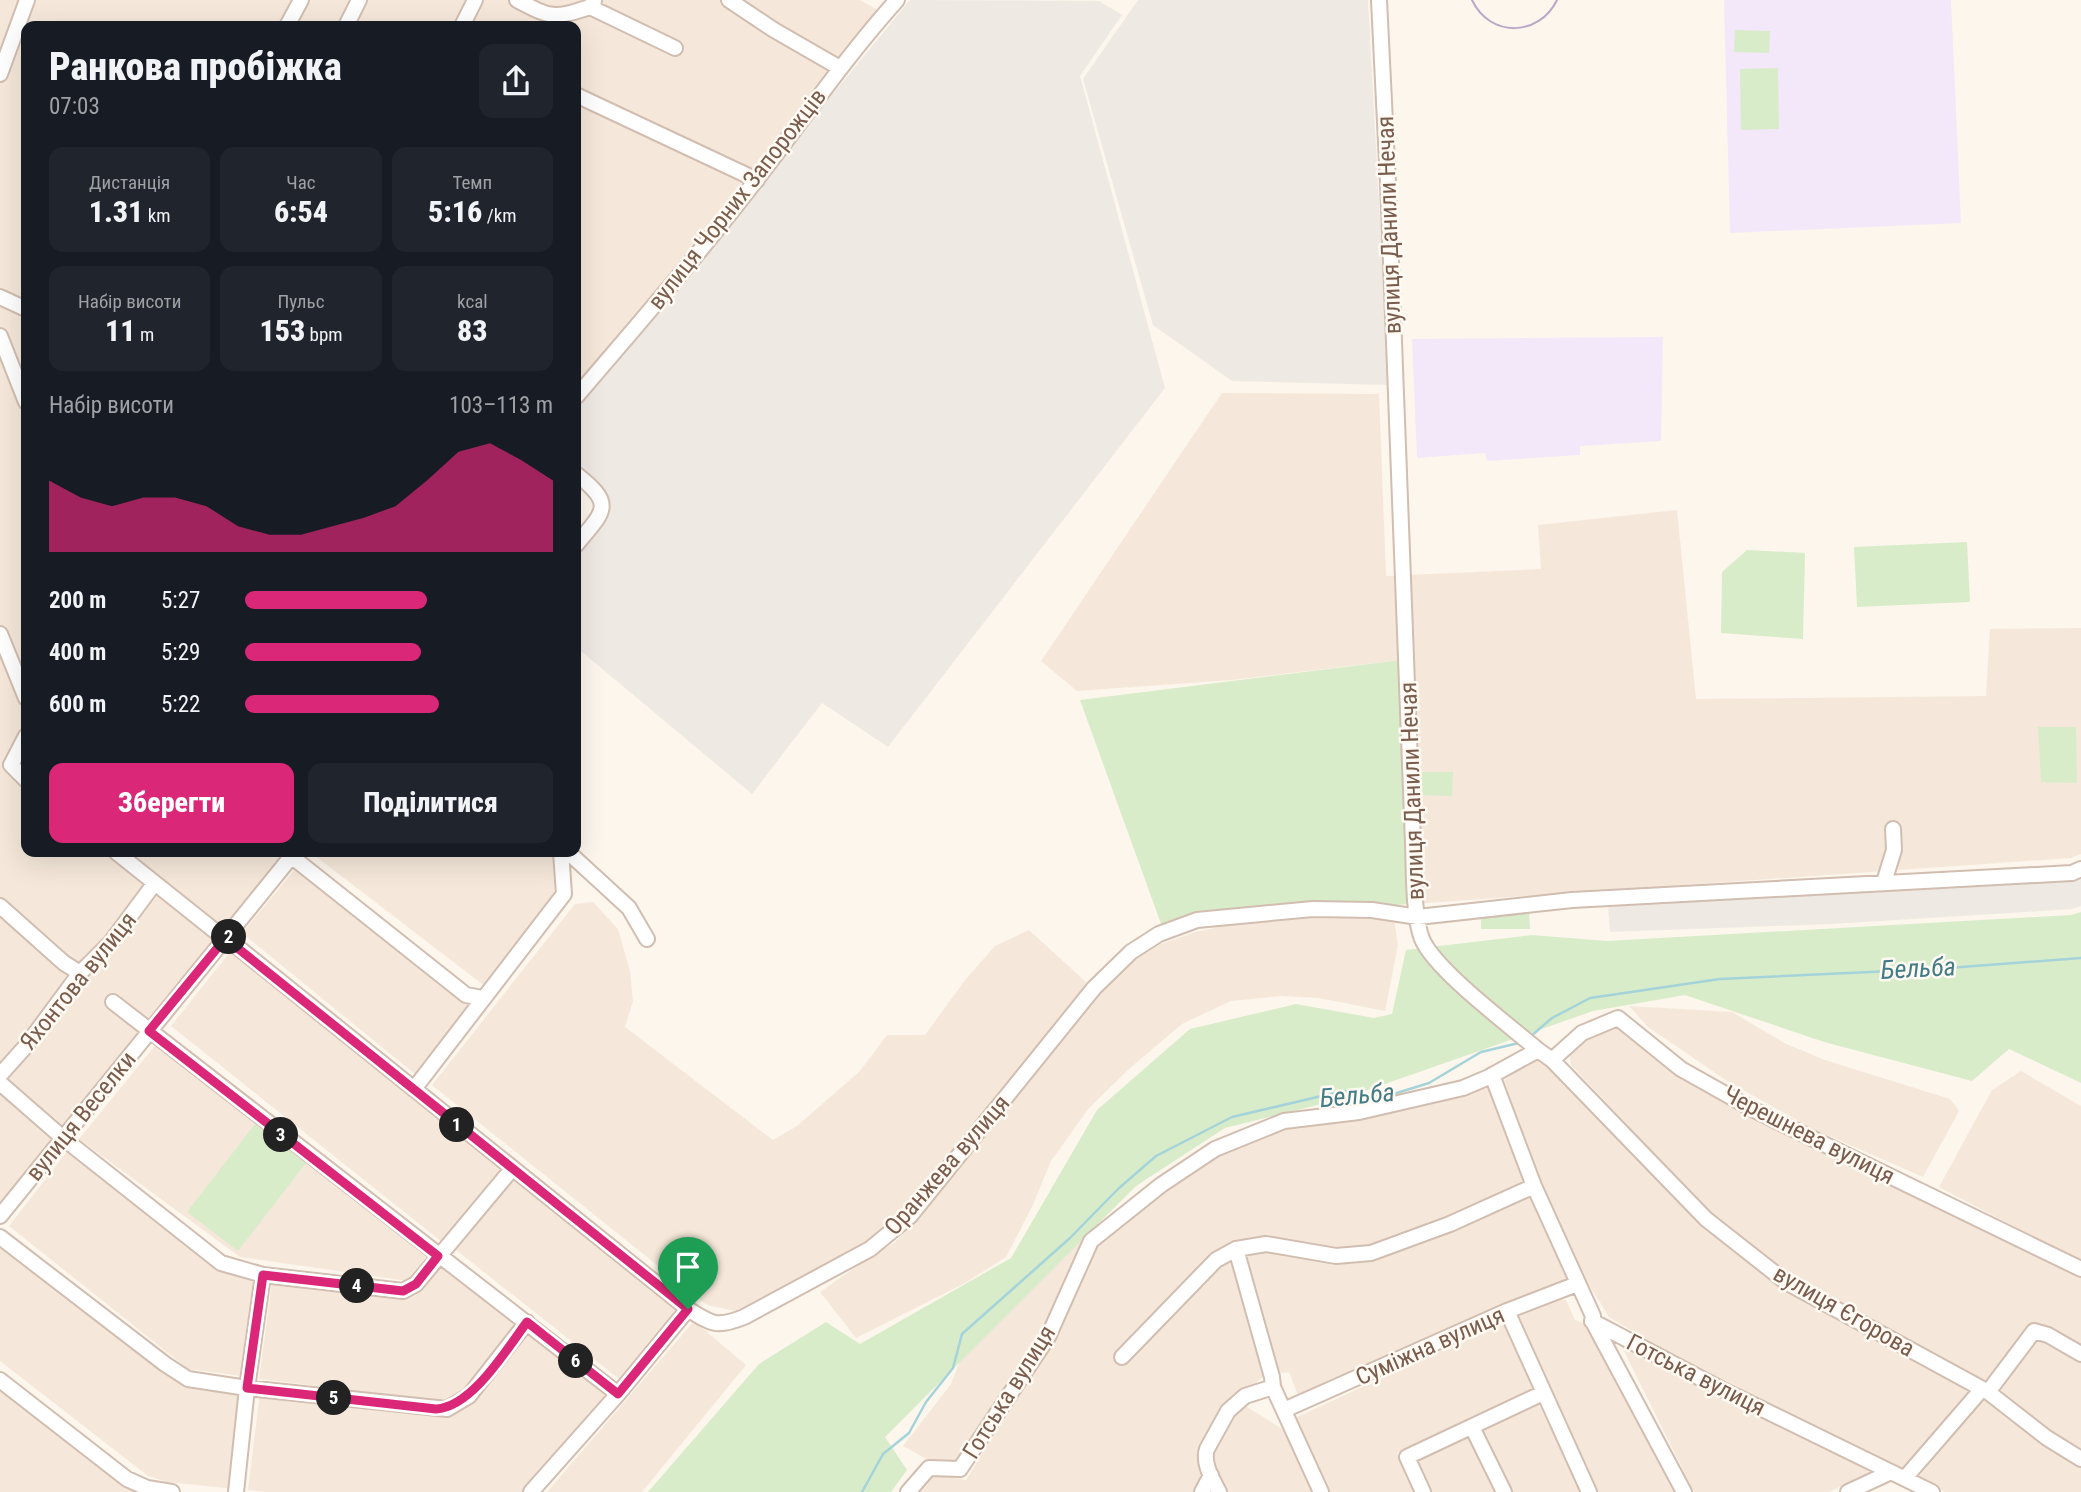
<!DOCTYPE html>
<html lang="uk">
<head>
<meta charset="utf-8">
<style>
	body { margin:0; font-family:"Roboto Condensed",sans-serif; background:#20242c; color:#f1f3f6; height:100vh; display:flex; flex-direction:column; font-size:26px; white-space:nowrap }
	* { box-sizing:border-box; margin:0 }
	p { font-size:23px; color:#9ea1a6 }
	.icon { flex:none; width:38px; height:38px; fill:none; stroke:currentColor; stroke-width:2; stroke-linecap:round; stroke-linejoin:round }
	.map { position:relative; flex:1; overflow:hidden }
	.side { position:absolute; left:21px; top:21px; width:560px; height:836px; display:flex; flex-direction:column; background:#171b24; border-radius:14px; box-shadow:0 7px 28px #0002 }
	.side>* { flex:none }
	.pin { position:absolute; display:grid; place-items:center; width:60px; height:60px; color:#fff; margin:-72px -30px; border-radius:50% 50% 50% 0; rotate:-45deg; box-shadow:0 0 7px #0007 }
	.pin .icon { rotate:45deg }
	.km { position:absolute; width:35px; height:35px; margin:-18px; border-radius:50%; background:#222; color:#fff; font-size:19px; line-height:35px; text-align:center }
	.round { display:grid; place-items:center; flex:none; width:74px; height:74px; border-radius:14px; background:#20242c }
	.overview { display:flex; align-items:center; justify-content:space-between; height:119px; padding:0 28px }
	h1 { font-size:38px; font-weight:800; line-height:52px }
	.figures { display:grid; grid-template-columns:repeat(3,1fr); gap:10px; height:119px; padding:7px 28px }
	.figures div { display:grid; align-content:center; border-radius:14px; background:#20242c; text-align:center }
	.figures b { font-size:30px; font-weight:800 }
	.figures small { font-size:19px; font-weight:400 }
	.figures p { font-size:19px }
	.chart { height:196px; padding:14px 28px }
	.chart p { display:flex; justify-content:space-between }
	.chart svg { width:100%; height:126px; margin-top:7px; fill:#db2777; opacity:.7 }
	.primary-button { display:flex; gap:14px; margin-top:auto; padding:14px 28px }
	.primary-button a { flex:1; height:80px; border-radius:14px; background:#db2777; color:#fff; font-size:28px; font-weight:800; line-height:80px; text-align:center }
	.primary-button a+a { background:#20242c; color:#f1f3f6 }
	ul { padding:0 28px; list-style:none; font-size:23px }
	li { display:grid; grid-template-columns:112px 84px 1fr; align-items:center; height:52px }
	li i { height:18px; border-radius:9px; background:#db2777 }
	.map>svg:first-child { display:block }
</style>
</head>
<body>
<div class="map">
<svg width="2081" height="1492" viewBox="0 0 2081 1492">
	<rect width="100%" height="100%" fill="#fdf6ec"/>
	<path fill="#f5e8da" d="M0 0H860L878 10 650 298 576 385V26H26V852H284L0 1206Z
		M1222 393 1379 394 1386 576 1541 569 1538 525 1677 510 1696 699 1986 696 1990 629 2081 628V854L2071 858 1412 904 1400 660 1232 680 1077 691 1041 661Z
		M310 852H556L560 894 486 987Z
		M300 863 472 1001 416 1075 242 933Z
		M593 902 618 929 630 971 633 1001 625 1027 773 1140 797 1126 860 1071 887 1035H925L966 979 995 946 1029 930 1087 983 1022 1069 907 1211 863 1244 736 1311 707 1305 432 1085 575 904Z
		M1314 918 1394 919 1398 945 1385 1011 1319 998 1281 996 1231 1001 1182 1024 1130 1068 1089 1108 1051 1161 1032 1207 1006 1257 965 1283 856 1338 820 1292 870 1257 894 1243 916 1221 1098 996 1132 962 1161 944 1195 932 1229 925Z
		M234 947 504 1167 442 1242 171 1026Z
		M1629 1006 1732 1012 1784 1043 1825 1060 1950 1099 1959 1111 1923 1177 1811 1128 1727 1081 1648 1027Z
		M1613 1023 1680 1072 2081 1276V1349L2030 1328 1993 1379 1978 1380 1786 1274 1710 1213 1571 1065 1569 1050 1593 1031Z
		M158 1042 429 1253 408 1281 240 1257 79 1139Z
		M1540 1055 1700 1224 1782 1289 1967 1387 1972 1393 1905 1471 1721 1384 1609 1317 1584 1277 1544 1194 1504 1080Z
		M2021 1071 2081 1106V1262L1939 1187 1992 1090Z
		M1491 1083 1528 1183 1449 1222 1371 1249 1334 1253 1267 1243 1236 1246 1214 1259 1120 1356 1126 1361 1218 1264 1234 1255 1266 1250 1334 1260 1373 1257 1533 1194 1573 1277 1300 1400 1289 1372 1265 1375 1224 1411 1200 1454 1204 1476 1196 1492H915L932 1473 966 1480 1051 1339 1092 1247 1139 1208 1215 1151 1284 1125 1354 1119 1429 1105 1466 1090Z
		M69 1149 216 1264 258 1276 242 1376 188 1369 9 1226Z
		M516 1175 682 1307 623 1382 456 1250Z
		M1077 1237 1085 1242 1064 1282 1045 1330 959 1462H932L903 1446 951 1384 969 1337Z
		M0 1240 185 1382 244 1391 235 1489 167 1482 148 1476 0 1361Z
		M444 1261 521 1322 465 1391 449 1399 434 1400 259 1379 272 1282 402 1298 415 1296Z
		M1552 1300H1566L1575 1320 1590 1326 1676 1492H1594L1515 1317Z
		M694 1321 746 1365 642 1492H547Z
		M1503 1322 1534 1390 1397 1453 1415 1492H1329L1295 1418Z
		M530 1327 612 1392 526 1492H265L248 1490 260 1392 438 1414 457 1411 474 1399Z
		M2037 1336 2081 1359V1451L1997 1395 2000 1384Z
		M1619 1341 1861 1461 1869 1473 1829 1492H1694Z
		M0 1383 140 1492H0Z
		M1984 1397 2046 1446 2081 1466V1492H1945L1918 1478Z
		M1538 1403 1582 1492H1511L1481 1431Z
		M1244 1405 1284 1430 1312 1492H1226L1209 1456 1230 1415Z
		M1471 1434 1498 1492H1429L1414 1460Z"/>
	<path fill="#efe9e4" d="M910 0 1099 1 1122 15 1080 76 1165 388 888 747 822 703 752 794 576 647V558L594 537 609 498 576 468V406Z
		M1138 0H1368L1389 385 1232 381 1153 325 1083 79Z
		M2081 878V906L2072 909 1832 924 1610 932 1608 906Z"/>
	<path fill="#f3e8fa" d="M1724 0H1951L1961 223 1730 233Z
		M1663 337 1661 441 1580 446V455L1487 461 1485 453 1417 458 1412 339Z"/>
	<path fill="#d8ecc9" d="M1735 30 1770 31 1769 53 1734 52Z
		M1778 68 1779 129 1741 130 1740 69Z
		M1967 542 1970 602 1857 607 1854 547Z
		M1747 550 1805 553 1803 639 1721 633 1722 572Z
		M1401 660 1412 904 1285 911 1164 932 1080 700Z
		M2038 727H2076L2077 783 2041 782Z
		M1419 772H1453L1452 796 1419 795Z
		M1529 910 1530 929H1481V911Z
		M2081 912V1083L2009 1049 1972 1081 1824 1042 1685 995 1593 1011 1342 1099 1225 1128 1136 1186 885 1437 907 1470 891 1492H648L759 1364 826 1322 860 1344 1011 1258 1097 1110 1190 1029 1296 1004 1374 1018 1392 1014 1406 950 1532 935 1607 941 2071 915Z
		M255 1124 306 1163 238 1251 187 1212Z"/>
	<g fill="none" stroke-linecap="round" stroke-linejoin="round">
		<path stroke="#a5d3da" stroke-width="2.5" d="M1531 1036 1552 1018 1590 998 1720 979 1935 969 2081 958
			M862 1492 883 1454 909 1433 926 1402 953 1368 962 1334 1070 1238 1118 1189 1156 1156 1232 1117 1343 1091 1387 1096 1429 1083 1481 1052 1523 1042"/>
		<defs>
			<path id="minor" d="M517 0C551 18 553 19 590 7L594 1
				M729 0 774 30 840 68
				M1379 0 1388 183 1413 843C1414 869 1413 916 1422 939 1435 970 1509 1025 1538 1050L1552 1060 1706 1219 1786 1282 1988 1392 2047 1438 2081 1459
				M590 7 675 48
				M287 26 301 0
				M346 26 359 0
				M462 26 475 0
				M0 74 27 0
				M576 95 757 180
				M0 297 26 309
				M0 336 26 402
				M576 397C633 330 692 263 746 193 797 129 842 61 897 0
				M576 474C616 505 604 511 576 545
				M0 634 26 698
				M26 736 11 765 26 780
				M116 852 225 939
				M286 852 466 995 482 998
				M568 852 629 908 647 939
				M1884 882 1894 850 1893 829
				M0 906 64 963 80 973
				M228 935 235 945 688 1309C711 1324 717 1328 744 1317L870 1249 910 1216 1094 988 1131 952 1159 934 1197 920 1313 909 1372 910 1418 917 1572 900 2072 873 2081 869
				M113 1002 618 1394
				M1552 1060 1582 1033 1618 1018 1681 1069 1754 1110 2081 1269
				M0 1075 26 1046 80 973 111 942 154 884
				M1492 1075 1534 1186 1593 1316 1592 1321 1721 1389 1932 1492
				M0 1083 63 1138 221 1263 263 1275 403 1291 416 1284 512 1169
				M414 1089 564 894 561 852
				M0 1216 295 852
				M0 1237 165 1364 188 1379 247 1388 447 1409 469 1396 527 1322
				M1236 1249 1272 1377 1273 1387 1321 1492
				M1507 1311 1589 1492
				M1593 1322 1684 1492
				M1122 1357 1216 1260 1236 1249 1266 1244 1336 1256 1371 1253 1450 1224 1534 1186
				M0 1380 127 1479 147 1488 172 1492
				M1988 1392 2034 1331 2048 1335 2081 1354
				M1284 1410 1507 1311 1577 1284
				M1472 1427 1504 1492
				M1905 1478 1982 1389
				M236 1492 247 1388 263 1275
				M531 1492 618 1394 688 1309
				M908 1492 929 1468 960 1469 1048 1337 1091 1241 1161 1185 1215 1149 1284 1121 1359 1112 1463 1088 1489 1077 1538 1050
				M1202 1492 1211 1475
				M1219 1492C1213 1480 1202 1463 1207 1449L1228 1411 1245 1396 1273 1387
				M1423 1492 1407 1457 1543 1393
				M1848 1492 1891 1472"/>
		</defs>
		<use href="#minor" stroke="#d1beb0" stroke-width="18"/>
		<use href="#minor" stroke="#fff" stroke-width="14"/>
		<path stroke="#b9a8c9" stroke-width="2" d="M1472 0C1490 38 1539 37 1557 0"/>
	</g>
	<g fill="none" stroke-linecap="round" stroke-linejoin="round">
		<defs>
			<path id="route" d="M228 935 235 946 688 1309 618 1394 527 1322C506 1350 472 1407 436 1409L247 1388 263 1275 403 1291 416 1284 438 1256 149 1031Z"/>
		</defs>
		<use href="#route" stroke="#fff" stroke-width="14"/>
		<use href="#route" stroke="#db2777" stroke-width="9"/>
	</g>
	<g text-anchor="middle" stroke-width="5" stroke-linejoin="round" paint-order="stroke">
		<g font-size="24" fill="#7a5c4d" stroke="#fffaf3">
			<text transform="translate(737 199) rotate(-52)" y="8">вулиця Чорних Запорожців</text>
			<text transform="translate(1389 225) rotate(-92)" y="8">вулиця Данили Нечая</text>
			<text transform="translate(1412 791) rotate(-92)" y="8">вулиця Данили Нечая</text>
			<text transform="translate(78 981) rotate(-51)" y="8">Яхонтова вулиця</text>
			<text transform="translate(81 1116) rotate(-51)" y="8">вулиця Веселки</text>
			<text transform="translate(1809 1135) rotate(27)" y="8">Черешнева вулиця</text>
			<text transform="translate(947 1165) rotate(-49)" y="8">Оранжева вулиця</text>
			<text transform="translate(1844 1311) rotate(30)" y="8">вулиця Єгорова</text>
			<text transform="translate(1430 1346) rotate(-24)" y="8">Суміжна вулиця</text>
			<text transform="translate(1696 1375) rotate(27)" y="8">Готська вулиця</text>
			<text transform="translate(1009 1392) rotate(-58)" y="8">Готська вулиця</text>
		</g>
		<g font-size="26" font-style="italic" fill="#437c86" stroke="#fffaf3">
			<text transform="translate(1918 968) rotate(-3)" y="9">Бельба</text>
			<text transform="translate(1357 1095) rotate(-5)" y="9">Бельба</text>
		</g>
	</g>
</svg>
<div class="pin" style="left:688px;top:1309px;background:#1e9e55"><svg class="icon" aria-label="arrive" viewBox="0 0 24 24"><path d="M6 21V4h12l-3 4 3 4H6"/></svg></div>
<b class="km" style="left:457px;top:1125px">1</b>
<b class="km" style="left:229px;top:937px">2</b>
<b class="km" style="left:281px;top:1135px">3</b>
<b class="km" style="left:357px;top:1286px">4</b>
<b class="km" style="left:334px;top:1398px">5</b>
<b class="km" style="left:576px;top:1361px">6</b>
<section class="side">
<div class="overview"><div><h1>Ранкова пробіжка</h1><p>07:03</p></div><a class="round"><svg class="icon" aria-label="share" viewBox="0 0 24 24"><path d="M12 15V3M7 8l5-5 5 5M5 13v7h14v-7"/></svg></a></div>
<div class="figures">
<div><p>Дистанція</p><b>1.31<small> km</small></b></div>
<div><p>Час</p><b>6:54</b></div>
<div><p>Темп</p><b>5:16<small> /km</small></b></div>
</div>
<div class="figures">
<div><p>Набір висоти</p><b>11<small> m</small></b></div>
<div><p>Пульс</p><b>153<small> bpm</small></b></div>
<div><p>kcal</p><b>83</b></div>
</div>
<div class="chart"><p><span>Набір висоти</span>103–113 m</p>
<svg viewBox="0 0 160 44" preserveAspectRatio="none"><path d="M0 44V19L10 25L20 28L30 25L40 25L50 28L60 35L70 38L80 38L90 35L100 32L110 28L120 19L130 9L140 6L150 12L160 19V44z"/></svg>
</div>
<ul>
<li><b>200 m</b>5:27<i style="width:59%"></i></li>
<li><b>400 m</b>5:29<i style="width:57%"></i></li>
<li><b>600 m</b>5:22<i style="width:63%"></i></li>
</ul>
<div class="primary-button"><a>Зберегти</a><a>Поділитися</a></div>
</section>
</div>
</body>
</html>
